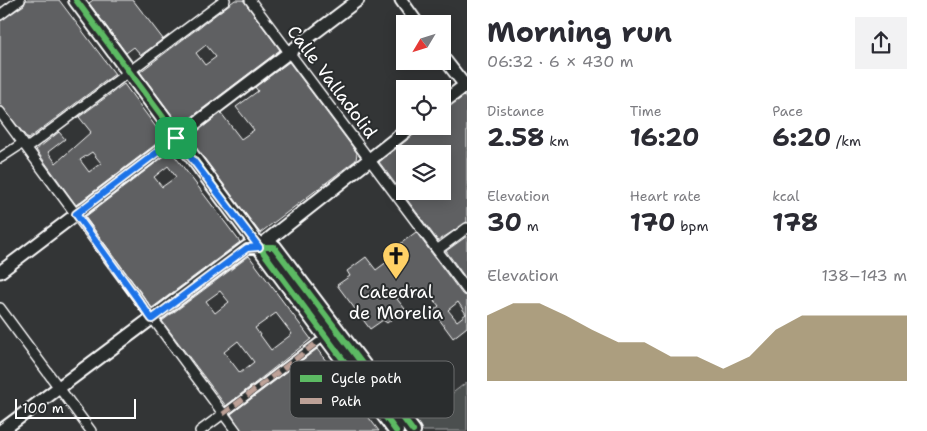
<!DOCTYPE html>
<html lang="en">
<head>
<meta charset="utf-8">
<style>
	body { margin:0; font-family:"Shantell Sans",sans-serif; background:#f2f2f3; color:#2b2b33; height:100vh; display:flex; flex-direction:column; font-size:19px; white-space:nowrap }
	* { box-sizing:border-box; margin:0 }
	p { font-size:16px; color:#7c7c81 }
	.icon { flex:none; width:28px; height:28px; fill:none; stroke:currentColor; stroke-width:2; stroke-linecap:round; stroke-linejoin:round }
	.map { position:relative; flex:1; overflow:hidden }
	.panel { display:flex; flex-direction:column; background:#fff; width:460px }
	.panel>* { flex:none }
	.needle { width:32px; rotate:232deg }
	.fabs { position:absolute; left:396px; top:15px; display:grid; gap:10px }
	.fabs a { display:grid; place-items:center; width:55px; height:55px; border-radius:0px; background:#fff; box-shadow:0 2px 12px #0003; font-size:25px }
	.scale { position:absolute; left:15px; bottom:12px; width:121px; box-sizing:border-box; padding-left:5px; border:2px solid #fff; border-top:0; font-size:14px; line-height:18px; white-space:nowrap; color:#fff; -webkit-text-stroke:4px #2a2d2e; paint-order:stroke }
	.pin { position:absolute; display:grid; place-items:center; width:42px; height:42px; color:#fff; margin:-21px; border-radius:10px; box-shadow:0 2px 8px #0006 }
	.round { display:grid; place-items:center; flex:none; width:52px; height:52px; border-radius:0px; background:#f2f2f3 }
	.summary { display:flex; align-items:center; justify-content:space-between; height:85px; padding:0 20px }
	h1 { font-size:28px; font-weight:700; line-height:38px }
	.figures { display:grid; grid-template-columns:repeat(3,1fr); gap:8px; height:85px; padding:5px 20px }
	.figures div { display:grid; align-content:center }
	.figures b { font-size:25px; font-weight:700 }
	.figures small { font-size:14px; font-weight:400 }
	.figures p { font-size:14px }
	.chart { height:140px; padding:10px 20px }
	.chart p { display:flex; justify-content:space-between }
	.chart svg { width:100%; height:90px; margin-top:5px; fill:#8a764a; opacity:.7 }
	main { display:flex; flex:1; min-height:0 }
	.map>svg:first-child { display:block }
</style>
</head>
<body>
<main>
<div class="map">
<svg width="467" height="431" viewBox="0 0 467 431">
	<rect width="100%" height="100%" fill="#333536"/>
	<filter id="ink" filterUnits="userSpaceOnUse"><feTurbulence type="fractalNoise" baseFrequency=".02" numOctaves="2"/><feDisplacementMap in="SourceGraphic" scale="10" xChannelSelector="R" yChannelSelector="G"/><feConvolveMatrix kernelMatrix="1 2 1 2 8 2 1 2 1" color-interpolation-filters="sRGB"/></filter>
	<g filter="url(#ink)">
		<path fill="#4c4f50" stroke="#a6a7a8" d="M467 382V431H423L416 421Z"/>
		<path fill="#5f6162" stroke="#fff" fill-rule="evenodd" d="M26 0H59L115 74 28 139 0 104V21L24 5Z
			M93 0H133L163 39 141 55 134 47 126 53 89 3Z
			M235 0H243L280 50 180 126 140 72ZM206 45 216 57 205 65 196 53Z
			M289 62 357 153 356 160 260 233 189 138 221 113 241 139 254 130 236 107 258 91 255 87Z
			M124 84 164 138 76 205 36 150 59 132 65 139 48 152 56 163 91 132 79 117ZM92 152 101 163 89 172 80 160Z
			M464 96 467 100V222L438 241 379 162 417 132 420 126H442V111ZM405 154H442V191H405Z
			M171 151 240 242 152 308 85 217ZM168 166 176 177 162 187 154 177Z
			M416 232 462 294 467 296V327L453 338 433 311 439 306 426 290 417 296 411 288 397 299 405 309 387 323 383 320 370 329 337 285 350 276 347 271 366 257 376 270 396 255 392 250ZM458 302 466 314 457 321 448 310Z
			M467 236V280L446 251Z
			M249 256 311 339 226 406 162 321ZM220 291 229 302 215 313 206 301ZM276 313 292 334 271 350 255 328ZM238 341 254 362 240 373 224 352Z
			M317 349 379 431H242L231 414Z"/>
		<g fill="none" stroke-linecap="round" stroke-linejoin="round">
			<defs>
				<path id="pedestrian" d="M223 414 318 342"/>
				<path id="minor" d="M250 0 467 290
					M0 15 20 0
					M0 112 236 431
					M27 148 225 0
					M0 158 23 143
					M437 250 467 228
					M0 308 91 431
					M200 431 223 414"/>
				<path id="tertiary" d="M401 0 418 24
					M442 56 467 88
					M0 272 358 0"/>
				<path id="secondary" d="M442 103 467 84
					M1 431 247 247H259L412 126"/>
				<path id="primary" d="M76 0 396 431
					M259 247H274L413 431"/>
			</defs>
			<use href="#pedestrian" stroke="#fff" stroke-width="10"/>
			<use href="#minor" stroke="#fff" stroke-width="12"/>
			<use href="#tertiary" stroke="#fff" stroke-width="15"/>
			<use href="#secondary" stroke="#fff" stroke-width="16"/>
			<use href="#primary" stroke="#fff" stroke-width="18"/>
			<use href="#pedestrian" stroke="#2a2d2e" stroke-width="6"/>
			<use href="#minor" stroke="#2a2d2e" stroke-width="9"/>
			<use href="#tertiary" stroke="#2a2d2e" stroke-width="11"/>
			<use href="#secondary" stroke="#2a2d2e" stroke-width="12"/>
			<use href="#primary" stroke="#2a2d2e" stroke-width="14"/>
			<path stroke="#bda197" stroke-width="5" stroke-dasharray="10 5" stroke-linecap="butt" d="M223 414 318 342"/>
			<defs>
				<path id="cycleway" d="M76 0 396 431
					M259 247H274L413 431"/>
			</defs>
			<use href="#cycleway" stroke="#2a2d2e" stroke-width="9"/>
			<use href="#cycleway" stroke="#5cba63" stroke-width="6"/>
		</g>
	</g>
	<g fill="none" stroke-linecap="round" stroke-linejoin="round" filter="url(#ink)">
		<defs>
			<path id="route" d="M176 138 259 247 247 248 152 319 76 214Z"/>
		</defs>
		<use href="#route" stroke="#fff" stroke-width="10"/>
		<use href="#route" stroke="#1a73e8" stroke-width="6"/>
	</g>
	<defs>
		<symbol id="church-pin" viewBox="-11 -11 22 30"><path d="M0 17L-7.5 6A9.5 9.5 0 1 1 7.5 6Z" fill="#ffd166" stroke="#2a2d2e"/><path d="M-1.2-6h2.4v3.5h3.3v2.4h-3.3V6h-2.4V-.1h-3.3v-2.4h3.3Z" fill="#111"/></symbol>
	</defs>
	<g fill-rule="evenodd">
		<use href="#church-pin" x="380" y="240" width="32" height="43"/>
	</g>
	<g text-anchor="middle" stroke-width="4" stroke-linejoin="round" paint-order="stroke">
		<g font-size="18" fill="#fff" stroke="#2a2d2e">
			<text transform="translate(332 82) rotate(53)" y="6">Calle Valladolid</text>
		</g>
		<g font-size="18" fill="#fff" stroke="#2a2d2e">
			<text x="396" y="298">Catedral<tspan x="396" dy="21">de Morelia</tspan></text>
		</g>
	</g>
	<rect x="290" y="361" width="164" height="57" rx="8" fill="#2a2d2e" stroke="#6a6c6d" stroke-width="1"/>
	<rect x="300" y="375" width="22" height="7" fill="#5cba63"/>
	<rect x="300" y="398" width="22" height="6" fill="#bda197"/>
	<g font-size="14" fill="#fff">
		<text x="331" y="383">Cycle path</text>
		<text x="331" y="406">Path</text>
	</g>
</svg>
<div class="fabs">
<a><svg class="needle" viewBox="-14 -14 28 28"><path d="M0-13l5 13h-10z" fill="#e53935"/><path d="M0 13l5-13h-10z" fill="#7c7c81"/></svg></a>
<a><svg class="icon" aria-label="locate" viewBox="0 0 24 24"><circle cx="12" cy="12" r="6"/><path d="M12 2v4M12 18v4M2 12h4M18 12h4"/></svg></a>
<a><svg class="icon" aria-label="layers" viewBox="0 0 24 24"><path d="M12 4l9 5-9 5-9-5zM3 14l9 5 9-5"/></svg></a>
</div>
<div class="scale">100 m</div>
<div class="pin" style="left:176px;top:138px;background:#1e9e55"><svg class="icon" aria-label="arrive" viewBox="0 0 24 24"><path d="M6 21V4h12l-3 4 3 4H6"/></svg></div>
</div>
<section class="panel">
<div class="summary"><div><h1>Morning run</h1><p>06:32 · 6 × 430 m</p></div><a class="round"><svg class="icon" aria-label="share" viewBox="0 0 24 24"><path d="M12 15V3M7 8l5-5 5 5M5 13v7h14v-7"/></svg></a></div>
<div class="figures">
<div><p>Distance</p><b>2.58<small> km</small></b></div>
<div><p>Time</p><b>16:20</b></div>
<div><p>Pace</p><b>6:20<small> /km</small></b></div>
</div>
<div class="figures">
<div><p>Elevation</p><b>30<small> m</small></b></div>
<div><p>Heart rate</p><b>170<small> bpm</small></b></div>
<div><p>kcal</p><b>178</b></div>
</div>
<div class="chart"><p><span>Elevation</span>138–143 m</p>
<svg viewBox="0 0 160 44" preserveAspectRatio="none"><path d="M0 44V12L10 6L20 6L30 12L40 19L50 25L60 25L70 32L80 32L90 38L100 32L110 19L120 12L130 12L140 12L150 12L160 12V44z"/></svg>
</div>
</section>
</main>
</body>
</html>
